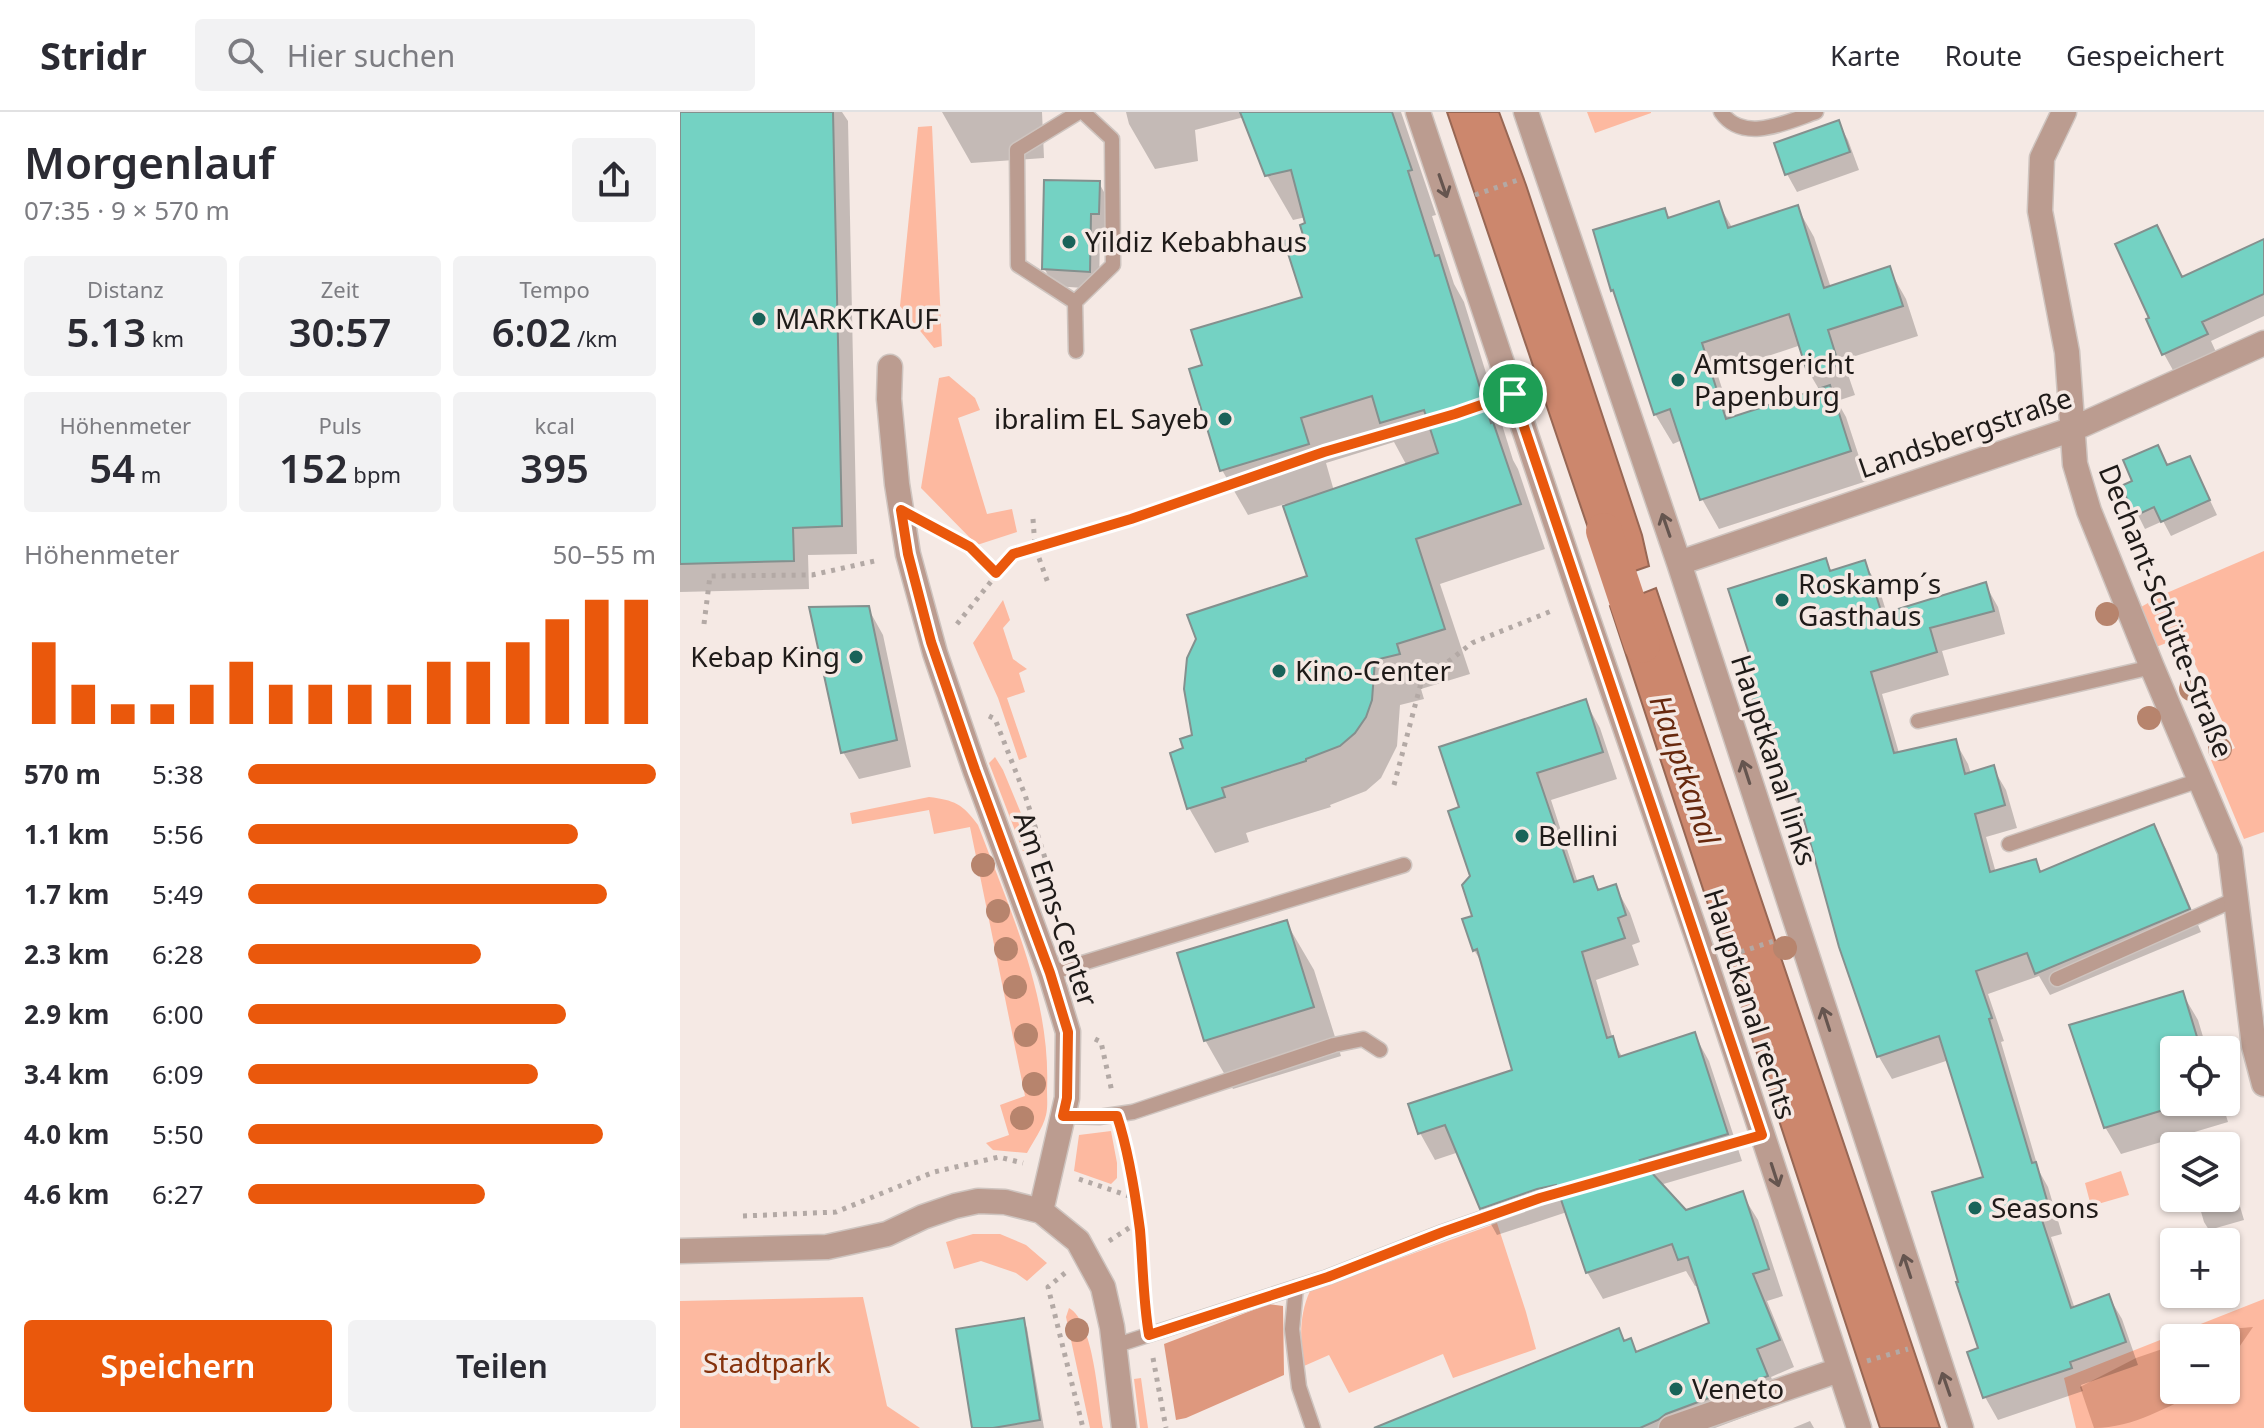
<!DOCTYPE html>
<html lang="de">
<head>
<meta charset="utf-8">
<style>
	body { margin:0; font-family:"Noto Sans",sans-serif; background:#f2f2f3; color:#2b2b33; height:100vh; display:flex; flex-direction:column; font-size:30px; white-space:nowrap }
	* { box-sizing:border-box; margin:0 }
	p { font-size:26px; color:#7c7c81 }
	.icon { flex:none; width:44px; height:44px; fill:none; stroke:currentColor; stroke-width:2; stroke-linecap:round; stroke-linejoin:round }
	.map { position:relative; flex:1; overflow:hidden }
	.drawer { display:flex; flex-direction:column; background:#fff; width:680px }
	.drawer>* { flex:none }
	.tools { position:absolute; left:1480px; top:924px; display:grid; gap:16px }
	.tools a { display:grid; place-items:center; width:80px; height:80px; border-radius:8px; background:#fff; box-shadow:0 2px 6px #0004; font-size:40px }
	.pin { position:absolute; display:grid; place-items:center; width:68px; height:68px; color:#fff; margin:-34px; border:4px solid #fff; border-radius:50%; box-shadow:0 2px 8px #0007 }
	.round { display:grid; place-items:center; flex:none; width:84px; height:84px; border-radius:8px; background:#f2f2f3 }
	.head { display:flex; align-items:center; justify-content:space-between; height:136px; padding:0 24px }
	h1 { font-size:44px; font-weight:600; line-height:60px }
	.figures { display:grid; grid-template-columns:repeat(3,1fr); gap:12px; height:136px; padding:8px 24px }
	.figures div { display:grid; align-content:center; border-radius:8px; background:#f2f2f3; text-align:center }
	.figures b { font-size:40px; font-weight:600 }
	.figures small { font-size:22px; font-weight:400 }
	.figures p { font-size:22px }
	.chart { height:224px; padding:16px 24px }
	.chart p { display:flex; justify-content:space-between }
	.chart svg { width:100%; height:144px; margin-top:8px; stroke:#ea580c; stroke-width:6 }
	.cta { display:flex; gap:16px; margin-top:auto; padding:16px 24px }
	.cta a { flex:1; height:92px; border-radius:8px; background:#ea580c; color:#fff; font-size:32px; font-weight:600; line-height:92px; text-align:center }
	.cta a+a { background:#f2f2f3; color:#2b2b33 }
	ul { padding:0 24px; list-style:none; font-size:26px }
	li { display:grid; grid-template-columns:128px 96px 1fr; align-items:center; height:60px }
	li i { height:20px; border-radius:10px; background:#ea580c }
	header { display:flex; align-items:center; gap:48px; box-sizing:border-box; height:112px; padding:0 40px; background:#fff; border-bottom:2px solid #e1e1e2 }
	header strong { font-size:38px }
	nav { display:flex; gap:44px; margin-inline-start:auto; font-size:28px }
	.search { width:560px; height:72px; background:#f2f2f3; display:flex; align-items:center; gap:20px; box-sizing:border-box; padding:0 28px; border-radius:8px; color:#7c7c81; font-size:30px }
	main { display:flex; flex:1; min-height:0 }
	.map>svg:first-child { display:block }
</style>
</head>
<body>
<header>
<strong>Stridr</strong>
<div class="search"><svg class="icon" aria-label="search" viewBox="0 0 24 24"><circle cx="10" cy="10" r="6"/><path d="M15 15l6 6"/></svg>Hier suchen</div>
<nav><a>Karte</a><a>Route</a><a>Gespeichert</a></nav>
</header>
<main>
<section class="drawer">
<div class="head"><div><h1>Morgenlauf</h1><p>07:35 · 9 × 570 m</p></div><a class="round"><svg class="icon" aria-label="share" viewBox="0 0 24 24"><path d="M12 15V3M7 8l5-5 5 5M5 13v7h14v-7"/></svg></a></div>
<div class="figures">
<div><p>Distanz</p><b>5.13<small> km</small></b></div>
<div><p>Zeit</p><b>30:57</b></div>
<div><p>Tempo</p><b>6:02<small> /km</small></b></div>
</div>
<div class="figures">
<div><p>Höhenmeter</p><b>54<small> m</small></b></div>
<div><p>Puls</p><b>152<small> bpm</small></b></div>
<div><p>kcal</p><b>395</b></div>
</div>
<div class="chart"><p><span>Höhenmeter</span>50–55 m</p>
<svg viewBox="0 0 160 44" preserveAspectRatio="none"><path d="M5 44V19M15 44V32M25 44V38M35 44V38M45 44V32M55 44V25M65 44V32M75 44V32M85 44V32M95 44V32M105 44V25M115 44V25M125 44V19M135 44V12M145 44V6M155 44V6"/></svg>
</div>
<ul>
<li><b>570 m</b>5:38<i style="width:100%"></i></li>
<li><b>1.1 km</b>5:56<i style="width:81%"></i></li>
<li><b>1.7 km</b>5:49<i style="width:88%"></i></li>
<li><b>2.3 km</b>6:28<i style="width:57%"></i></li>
<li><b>2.9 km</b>6:00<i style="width:78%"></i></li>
<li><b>3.4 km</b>6:09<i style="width:71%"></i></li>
<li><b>4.0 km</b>5:50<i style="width:87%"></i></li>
<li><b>4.6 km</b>6:27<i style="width:58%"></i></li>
</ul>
<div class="cta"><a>Speichern</a><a>Teilen</a></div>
</section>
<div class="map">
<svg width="1584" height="1316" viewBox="0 0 1584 1316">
	<rect width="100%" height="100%" fill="#f5e9e4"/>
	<path fill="#fdb9a0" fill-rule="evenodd" d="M907 0H971V1L915 21Z
		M252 14 262 234 254 236 220 194 238 15Z
		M269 264 295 286 300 298 278 306 307 402 332 397 337 420 297 433 241 376 259 266Z
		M1584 439V720L1564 727 1531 648 1555 636 1502 525 1476 535 1461 495 1482 483Z
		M323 488 330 508 323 516 333 547 347 557 339 561 345 580 327 586 347 645 339 648 318 586 293 531Z
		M315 645 323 658 350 723 344 742 309 651Z
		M249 685C274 688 283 692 298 713 330 798 371 886 367 978 367 986 368 995 366 1003 363 1016 353 1030 347 1041L313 1038 306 1031 329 1023 320 993 345 984 290 715 254 722 249 698 172 712 170 701Z
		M431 1019 437 1051V1066L431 1072 394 1059 399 1023Z
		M1441 1059 1449 1083 1411 1094 1405 1071Z
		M817 1111 846 1200 856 1237 773 1266 763 1242 669 1281 649 1243 624 1254C620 1228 619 1203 630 1179Z
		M293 1122H320L346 1133 367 1151 347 1169 336 1161 301 1149 274 1157 266 1130Z
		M183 1185 207 1294 240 1316H0V1189Z
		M1584 1187V1316H1396L1384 1266ZM1494 1226H1546V1278H1494Z
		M389 1196C414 1210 418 1288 423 1316H410L386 1205Z
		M461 1266 468 1316H460L454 1267Z"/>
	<path fill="#de987e" d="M589 1192 603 1194 604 1263 506 1306 496 1308 484 1232Z
		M1573 1215 1546 1254V1226H1514L1538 1218Z
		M1494 1233V1278H1523C1488 1294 1454 1316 1414 1316L1400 1275 1456 1246Z"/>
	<path fill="#cc876d" stroke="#986754" stroke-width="2" d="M767 0H819L846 73 962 423 969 454 926 469Z
		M976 476 1260 1316H1200L930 494Z"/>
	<path fill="#0003" fill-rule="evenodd" d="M0 0H162L168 9 177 442 128 443 129 477 0 480Z
		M262 0H362L364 46 291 51Z
		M446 0H721L756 103 752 104 774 172 784 190 833 348 838 357 865 437 760 472 790 562 741 577 744 587 720 593 717 634 701 666 686 679 650 693 651 695 566 721 569 730 535 741 509 696 492 642 505 637 629 466 605 392 568 403 542 358 624 186 628 112 626 105 613 108 587 63 564 5 515 18 518 49 475 57 449 12ZM714 330 727 354 654 379 646 351Z
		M1158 10 1168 28 1179 58 1117 80 1107 62 1096 32Z
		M419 71 429 89 428 120H420L419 177 374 174 364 156Z
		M1038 91 1053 117 1117 95 1134 125 1151 176 1209 157 1226 187 1238 224 1163 248 1175 283 1157 289 1166 305 1187 369 1039 417 1022 387 1002 328 993 332 975 302 938 188 933 178 984 99 989 107ZM1121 233 1130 262 1140 279 1052 307 1037 261Z
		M1477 115 1502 167 1584 129V204L1531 229 1536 240 1494 260 1484 242 1471 206Z
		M1510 346 1537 403 1491 424 1483 409 1465 417 1444 375Z
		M1145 448 1152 461 1184 451 1198 473 1207 502 1305 472 1318 495 1325 522 1262 539 1269 563 1202 582 1219 641 1275 629 1288 652 1291 662 1313 656 1326 678 1337 716 1306 725 1316 761 1355 749 1362 762 1473 715 1486 737 1521 820 1370 883 1359 864 1308 882 1324 929 1321 930 1359 1059 1368 1075 1382 1122 1371 1125 1395 1197 1429 1185 1442 1207 1458 1253 1401 1273 1403 1279 1318 1308 1305 1285 1290 1241 1301 1237 1305 1067 1269 948 1212 967 1199 945 1161 834 1124 703 1111 681 1093 619 1091 620 1078 597 1073 549Z
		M188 496 203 523 231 655 179 667 163 640Z
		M905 589 920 616 937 667 871 688 898 771 912 766 920 779 935 774 950 801 960 830 952 833 959 853 916 868 934 931 943 946 1014 922 1029 949 1062 1049 980 1073 1005 1101 1062 1082 1078 1108 1103 1184 1087 1189 1114 1255 1091 1265 1102 1291 1035 1316H715L950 1229 958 1242 1032 1212 1019 1173 1015 1174 1006 1159 923 1187 907 1160 887 1100 817 1123 802 1096 779 1040 755 1048 740 1021 835 959 805 856 794 838 792 764 782 697Z
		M606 810 634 858 661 944 553 977 525 928Z
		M1502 881 1518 908 1527 938H1494V990H1542L1548 1010 1441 1042 1425 1015Z
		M1551 1073 1556 1081 1564 1108 1529 1118 1524 1110 1517 1086H1546V1074Z
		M343 1208 347 1216 364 1316H294Z
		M1130 1309 1134 1316H1113Z"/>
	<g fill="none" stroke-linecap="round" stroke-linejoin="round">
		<path stroke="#cc876d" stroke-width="36" d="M924 419 962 533"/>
	</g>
	<path fill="#74d2c3" stroke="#84908e" stroke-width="2" d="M0 0H153L162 414 113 416 114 449 0 452Z
		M560 0H712L732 58 728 59 755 144 759 143 811 311 813 310 841 392 736 427 765 517 717 532 720 542 695 548 692 588 686 605 675 621 660 634 626 647V649L542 676 545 685 507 697 490 641 503 636 500 627 512 623 504 577 507 546 516 527 507 503 627 464 603 394 758 341 744 298 700 311 692 284 621 306 629 332 540 359 509 257 522 253 511 218 622 185 604 129 623 123 620 113 625 111 611 58 585 64Z
		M1159 8 1170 40 1105 63 1094 31Z
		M364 68 420 69 419 102H411L410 160 362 157Z
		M1039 89 1048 116 1118 93 1144 176 1210 154 1223 194 1148 218 1159 253 1128 263 1109 202 1022 231 1046 307 1150 273 1171 339 1020 388 990 297 974 303 933 178 931 179 913 118 985 96 988 106Z
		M1477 113 1502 165 1584 127V182L1522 210 1528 222 1482 243 1466 207 1469 206 1435 132Z
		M1478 333 1487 353 1510 344 1530 388 1481 410 1474 395 1455 404 1441 374 1452 369 1443 348Z
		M1146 446 1150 459 1185 448 1202 502 1306 470 1314 499 1250 516 1257 540 1191 560 1214 641 1276 627 1285 662 1314 653 1325 693 1295 702 1310 760 1356 747 1360 760 1474 712 1510 797 1355 862 1347 841 1296 859 1312 906 1309 907 1352 1051 1356 1050 1370 1099 1360 1102 1391 1196 1429 1182 1446 1230 1390 1250 1392 1256 1303 1286 1287 1240 1298 1236 1276 1170H1278L1252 1080 1303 1065 1259 924 1197 945 1159 835 1116 679 1109 681 1084 595 1076 598 1061 551 1071 548 1048 477Z
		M189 494 217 628 161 641 129 495Z
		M906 587 923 640 857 661 894 770 913 764 918 778 936 772 946 803 938 806 945 826 902 840 927 926 933 924 939 945 1015 920 1048 1022 960 1048 1006 1098 1063 1079 1089 1157 1073 1162 1100 1228 1077 1237 1088 1264 986 1302 978 1308 960 1316H694L939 1216 944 1229 951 1226 956 1240 1029 1211 1008 1145 998 1148 992 1132 906 1161 876 1073 857 1077 800 1097 765 1013 738 1022 728 992 832 958 797 837 793 839 782 807 792 804 782 773 790 764 768 699 779 695 759 635Z
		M607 808 634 895 524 929 497 841Z
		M1503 879 1521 938H1494V990H1510L1424 1016 1389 913Z
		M344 1206 360 1308 313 1316H292L276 1217Z"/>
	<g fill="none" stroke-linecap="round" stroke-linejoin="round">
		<defs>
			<path id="service" d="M1041 0C1063 32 1107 10 1136 0
				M395 190 433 153 432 27 403 0
				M396 239 395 190 338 153 337 38 399 0
				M1238 609 1472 555
				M1329 732 1520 668
				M370 861 724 753
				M1377 867 1556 787
				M383 1004 419 1005 453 1000 654 933 683 927 700 938
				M616 1175 612 1217 619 1275 633 1316
				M434 1234 648 1165 763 1120 860 1086"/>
			<path id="minor" d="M738 0 901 487 1026 851 1179 1316
				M846 0 999 451 1281 1316
				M1384 0 1362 46 1360 99 1387 240 1395 352 1409 399 1472 555 1550 739 1574 934 1584 972
				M210 255 209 287 217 372 228 442 255 541 295 658 370 861 388 920 387 986 361 1099
				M999 451 1393 317 1584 231
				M0 1139 147 1135 207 1122 243 1105 275 1094 298 1089 325 1090 361 1099 398 1129 423 1175 432 1215 444 1316
				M991 1316 1159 1258"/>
		</defs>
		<use href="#service" stroke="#cec4bf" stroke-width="17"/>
		<use href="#minor" stroke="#cec4bf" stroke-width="27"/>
		<path stroke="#b3a9a5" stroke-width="5" stroke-dasharray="4 6" stroke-linecap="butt" d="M795 83 838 68
			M353 407 355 435 368 471
			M253 415 290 435 316 461
			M24 512 30 464 132 463 199 448
			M277 512 333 442 451 407 644 340 805 292
			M309 604 315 607 345 683 378 787
			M714 673 741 571 792 531 874 498
			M1051 843 1094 829
			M415 927 421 930 432 980
			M444 1025 460 1118 465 1201
			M399 1067 455 1086
			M880 1080 1055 1029
			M63 1104 156 1100 254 1060 319 1045 343 1051
			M429 1129 458 1110
			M385 1161 368 1175 403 1316
			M473 1246 486 1316
			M1187 1249 1228 1237"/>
		<use href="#service" stroke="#bb9c90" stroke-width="14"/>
		<use href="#minor" stroke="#bb9c90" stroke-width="24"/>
	</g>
	<g fill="#b7846d">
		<circle cx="1427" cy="502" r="12"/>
		<circle cx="1511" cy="577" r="12"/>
		<circle cx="1469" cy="606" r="12"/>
		<circle cx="1540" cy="637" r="12"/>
		<circle cx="303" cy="753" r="12"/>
		<circle cx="318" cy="799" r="12"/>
		<circle cx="1105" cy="836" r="12"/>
		<circle cx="326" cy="837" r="12"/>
		<circle cx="335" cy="875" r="12"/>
		<circle cx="346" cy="923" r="12"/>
		<circle cx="354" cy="972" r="12"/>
		<circle cx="342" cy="1006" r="12"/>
		<circle cx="397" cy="1218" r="12"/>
	</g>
	<defs><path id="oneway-shaft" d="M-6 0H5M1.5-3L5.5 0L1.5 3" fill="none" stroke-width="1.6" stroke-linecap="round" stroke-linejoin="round" transform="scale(2)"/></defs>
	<g stroke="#65554f">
		<use href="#oneway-shaft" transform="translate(763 74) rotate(71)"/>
		<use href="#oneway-shaft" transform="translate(986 413) rotate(-109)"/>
		<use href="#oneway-shaft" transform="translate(1066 660) rotate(-108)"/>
		<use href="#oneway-shaft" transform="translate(1146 907) rotate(-108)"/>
		<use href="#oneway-shaft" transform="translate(1095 1063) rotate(72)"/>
		<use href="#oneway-shaft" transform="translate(1227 1154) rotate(-108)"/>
		<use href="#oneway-shaft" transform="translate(1266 1272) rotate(-109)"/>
	</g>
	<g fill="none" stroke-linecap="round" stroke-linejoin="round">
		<defs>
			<path id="route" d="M833 282 1082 1023 860 1086 763 1120 648 1165 469 1223C463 1188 463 1153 460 1118 455 1080 449 1040 437 1004H383L387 986 388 920 370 861 295 658 251 530 228 442 221 398 290 435 316 461 333 442 451 407 644 340 775 302Z"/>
		</defs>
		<use href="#route" stroke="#fff" stroke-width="16"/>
		<use href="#route" stroke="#ea580c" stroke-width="10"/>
	</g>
	<g fill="#196359" stroke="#f5e9e4" stroke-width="3">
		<circle cx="389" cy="130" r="8"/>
		<circle cx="79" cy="207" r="8"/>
		<circle cx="998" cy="268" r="8"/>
		<circle cx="545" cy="307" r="8"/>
		<circle cx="1102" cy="488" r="8"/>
		<circle cx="176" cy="545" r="8"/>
		<circle cx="599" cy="559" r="8"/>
		<circle cx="842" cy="724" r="8"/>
		<circle cx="1295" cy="1096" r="8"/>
		<circle cx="996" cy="1277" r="8"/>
	</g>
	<g text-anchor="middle" stroke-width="7" stroke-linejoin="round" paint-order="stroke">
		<g font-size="28" fill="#1f1b19" stroke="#f5e9e4" text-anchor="start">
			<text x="405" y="140">Yildiz Kebabhaus</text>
			<text x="95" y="217">MARKTKAUF</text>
			<text x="1014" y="262">Amtsgericht<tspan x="1014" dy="32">Papenburg</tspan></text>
			<text x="529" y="317" text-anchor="end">ibralim EL Sayeb</text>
			<text x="1118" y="482">Roskamp´s<tspan x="1118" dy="32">Gasthaus</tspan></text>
			<text x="160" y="555" text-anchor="end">Kebap King</text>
			<text x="615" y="569">Kino-Center</text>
			<text x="858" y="734">Bellini</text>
			<text x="1311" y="1106">Seasons</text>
			<text x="1012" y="1287">Veneto</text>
		</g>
		<g font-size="28" fill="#1f1b19" stroke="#f5e9e4">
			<text transform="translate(1285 321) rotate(-19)" y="10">Landsbergstraße</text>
			<text transform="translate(1486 499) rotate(68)" y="10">Dechant-Schütte-Straße</text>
			<text transform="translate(1094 648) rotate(72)" y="10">Hauptkanal links</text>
			<text transform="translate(376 797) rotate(71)" y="10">Am Ems-Center</text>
			<text transform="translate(1070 892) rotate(72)" y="10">Hauptkanal rechts</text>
		</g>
		<g font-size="28" fill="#85320c" stroke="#f5e9e4">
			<text x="87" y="1261">Stadtpark</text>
		</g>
		<g font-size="30" font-style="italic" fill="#68290e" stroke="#f5e9e4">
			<text transform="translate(1004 658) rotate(71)" y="10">Hauptkanal</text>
		</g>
	</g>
</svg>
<div class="tools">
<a><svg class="icon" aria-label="locate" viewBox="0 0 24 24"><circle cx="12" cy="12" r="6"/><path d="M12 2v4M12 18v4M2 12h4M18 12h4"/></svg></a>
<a><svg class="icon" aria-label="layers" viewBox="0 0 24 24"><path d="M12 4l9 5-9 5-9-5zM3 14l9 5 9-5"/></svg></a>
<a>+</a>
<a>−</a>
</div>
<div class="pin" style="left:833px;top:282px;background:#1e9e55"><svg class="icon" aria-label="arrive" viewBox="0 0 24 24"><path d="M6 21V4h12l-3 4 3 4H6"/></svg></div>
</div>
</main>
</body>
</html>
